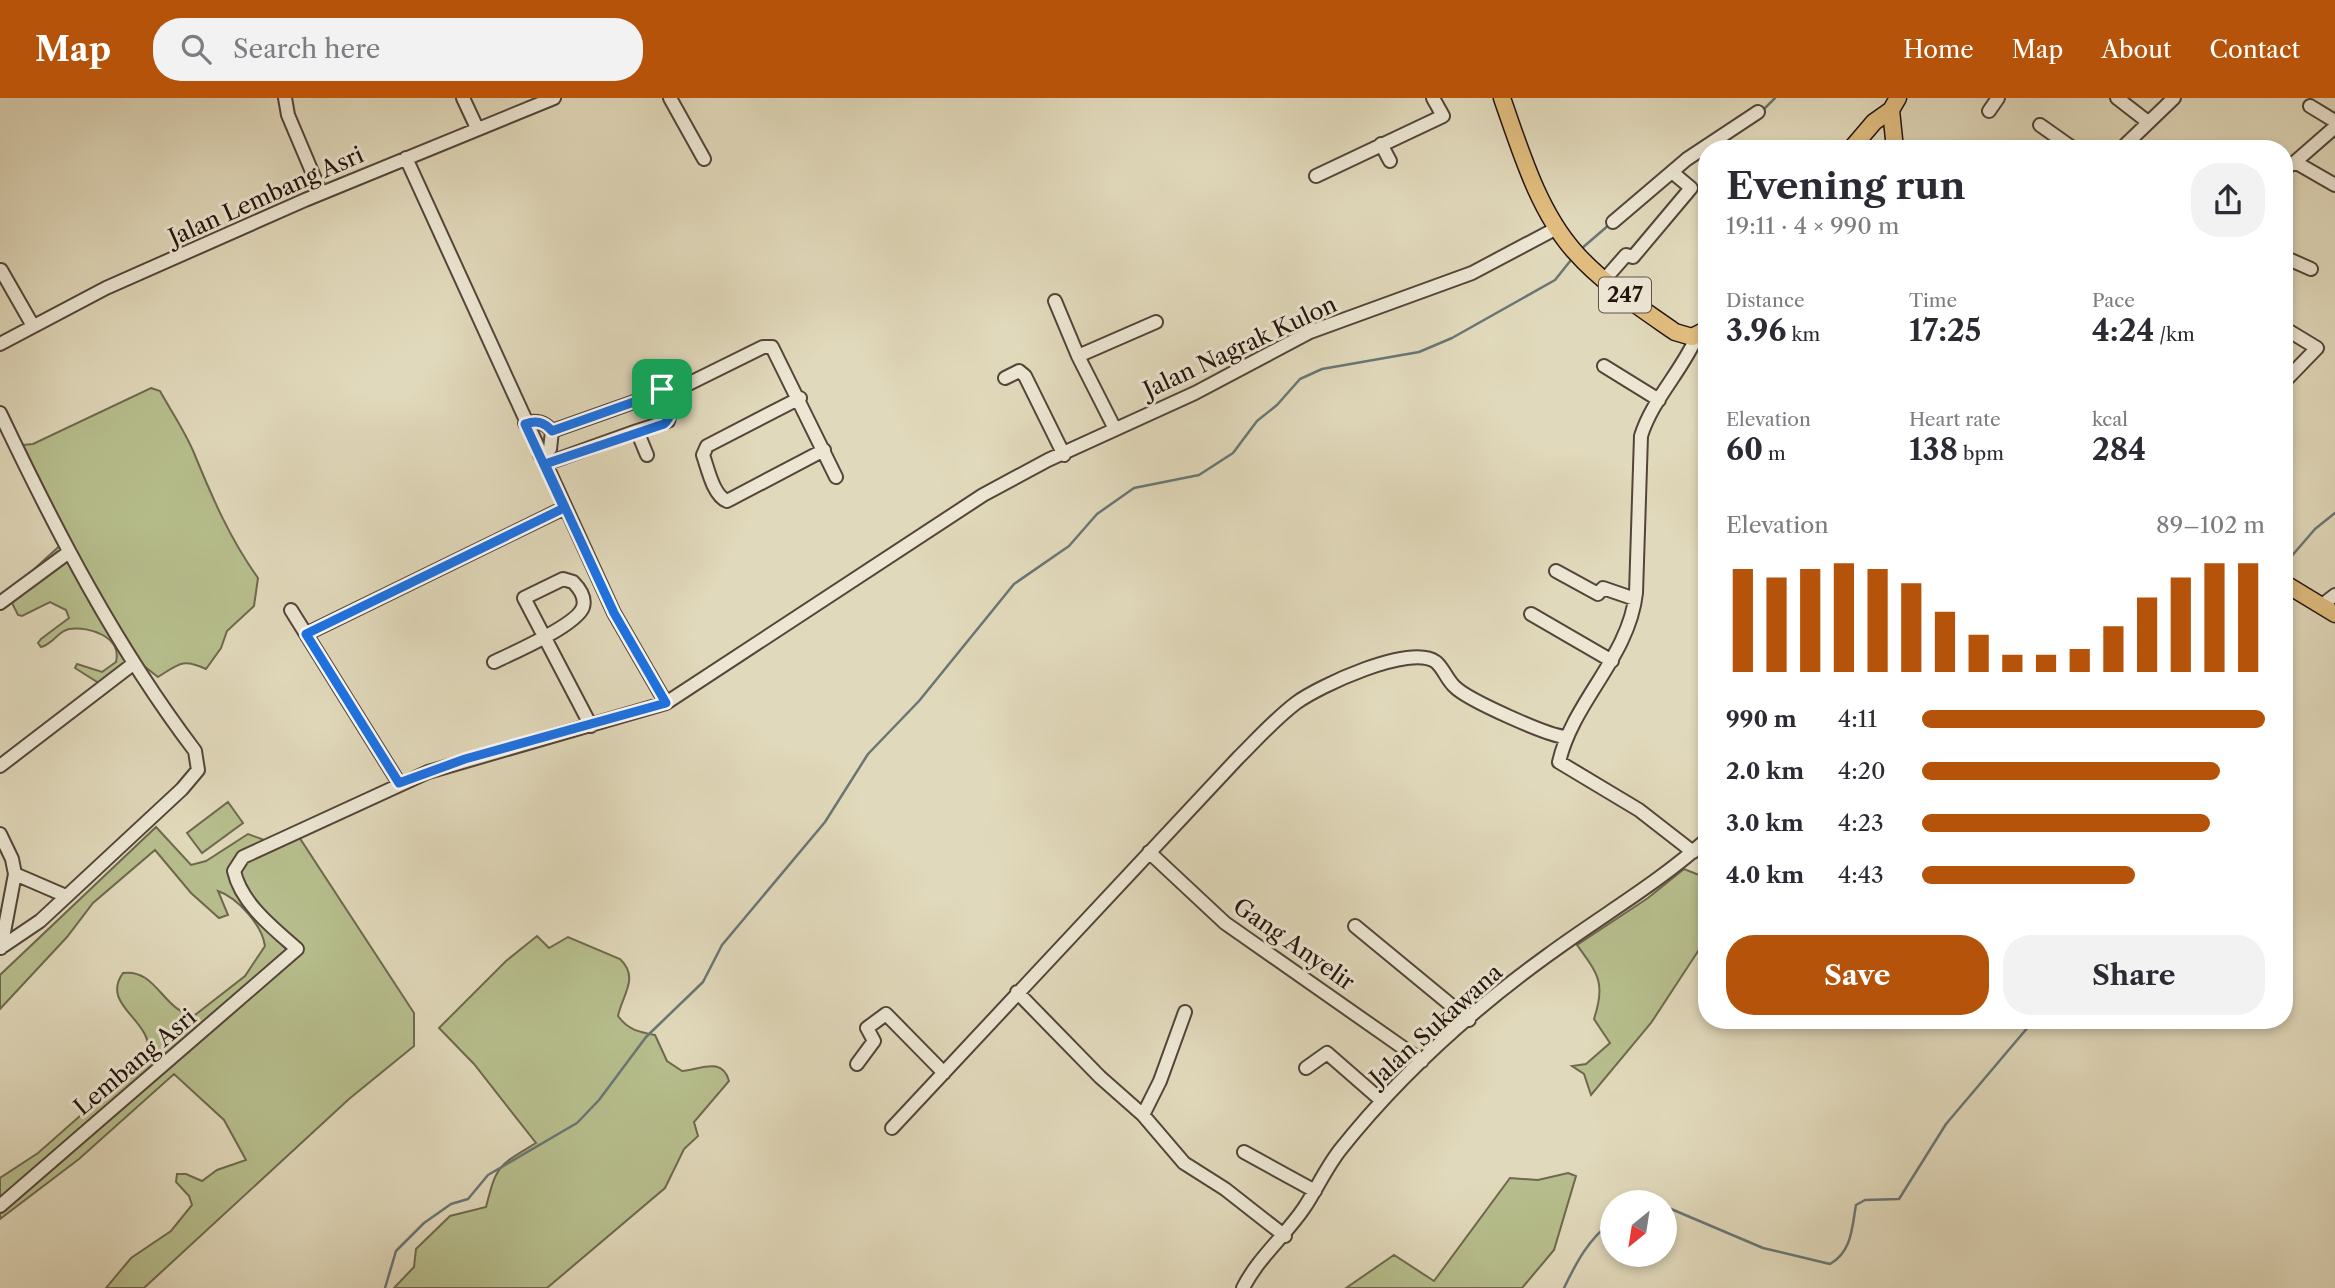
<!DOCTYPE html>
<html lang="en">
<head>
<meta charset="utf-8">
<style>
	body { margin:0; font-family:"Libre Caslon Text",serif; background:#f2f2f3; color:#2b2b33; height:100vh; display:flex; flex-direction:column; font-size:26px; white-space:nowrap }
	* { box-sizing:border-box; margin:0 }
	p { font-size:23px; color:#7c7c81 }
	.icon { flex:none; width:38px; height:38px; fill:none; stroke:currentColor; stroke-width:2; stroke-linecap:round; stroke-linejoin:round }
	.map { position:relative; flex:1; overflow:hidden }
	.side { position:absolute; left:1698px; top:42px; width:595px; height:889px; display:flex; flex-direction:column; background:#fff; border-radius:28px; box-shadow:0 4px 10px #0003 }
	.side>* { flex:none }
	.needle { width:46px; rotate:210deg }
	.controls { position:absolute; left:1600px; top:1092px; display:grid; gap:14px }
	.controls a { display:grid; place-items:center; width:77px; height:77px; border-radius:50%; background:#fff; box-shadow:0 4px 10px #0003; font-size:35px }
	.pin { position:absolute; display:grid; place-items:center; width:60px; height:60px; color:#fff; margin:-30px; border-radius:14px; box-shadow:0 4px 10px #0006 }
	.round { display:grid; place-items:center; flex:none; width:74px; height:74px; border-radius:28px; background:#f2f2f3 }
	.headline { display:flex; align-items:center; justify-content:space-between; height:119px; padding:0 28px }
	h1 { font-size:38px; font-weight:700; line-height:52px }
	.metrics { display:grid; grid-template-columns:repeat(3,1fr); gap:10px; height:119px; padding:7px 28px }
	.metrics div { display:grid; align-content:center }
	.metrics b { font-size:30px; font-weight:700 }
	.metrics small { font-size:19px; font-weight:400 }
	.metrics p { font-size:19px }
	.chart { height:196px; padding:14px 28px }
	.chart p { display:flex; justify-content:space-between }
	.chart svg { width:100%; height:126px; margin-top:7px; stroke:#b45309; stroke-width:6 }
	.action { display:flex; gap:14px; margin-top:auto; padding:14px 28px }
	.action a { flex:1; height:80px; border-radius:28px; background:#b45309; color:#fff; font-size:28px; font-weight:700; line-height:80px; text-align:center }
	.action a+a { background:#f2f2f3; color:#2b2b33 }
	ul { padding:0 28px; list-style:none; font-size:23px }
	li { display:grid; grid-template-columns:112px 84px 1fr; align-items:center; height:52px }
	li i { height:18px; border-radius:9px; background:#b45309 }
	header { display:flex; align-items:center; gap:42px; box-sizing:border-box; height:98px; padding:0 35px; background:#b45309; color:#fff }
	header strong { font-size:33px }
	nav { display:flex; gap:38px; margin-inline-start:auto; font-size:24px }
	.search { width:490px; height:63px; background:#f2f2f3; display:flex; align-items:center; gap:18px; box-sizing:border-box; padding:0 24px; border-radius:28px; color:#7c7c81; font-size:26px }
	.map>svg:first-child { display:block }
</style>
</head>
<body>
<header>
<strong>Map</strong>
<div class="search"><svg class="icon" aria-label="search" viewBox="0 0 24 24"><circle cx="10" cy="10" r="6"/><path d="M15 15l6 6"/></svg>Search here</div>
<nav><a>Home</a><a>Map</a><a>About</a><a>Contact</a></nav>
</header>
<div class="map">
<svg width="2335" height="1190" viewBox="0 0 2335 1190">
	<rect width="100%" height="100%" fill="#e1d9bb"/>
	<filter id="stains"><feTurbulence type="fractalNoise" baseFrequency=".00286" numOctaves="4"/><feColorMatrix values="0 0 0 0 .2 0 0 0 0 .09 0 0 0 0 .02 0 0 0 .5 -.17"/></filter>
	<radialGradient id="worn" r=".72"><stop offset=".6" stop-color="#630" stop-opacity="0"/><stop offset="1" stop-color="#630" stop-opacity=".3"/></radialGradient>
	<path fill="#b7be8d" stroke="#6e694e" stroke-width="2" d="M151 290 160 293C171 313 185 333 194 355 212 399 230 441 258 480L254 508 227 533 221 550 206 571C182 560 179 566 158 579L144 568 135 554 113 580 102 587 75 570 77 566 102 574 116 564C122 539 90 528 69 531 58 533 53 546 41 549L38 545 41 541 69 520 66 512 50 504 22 518 18 517 12 505 26 490 32 473 66 442 22 347 33 346Z
		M228 704 243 725 202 755 187 735Z
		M156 729 191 767 206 763 248 736 275 746 299 739 414 915V948L349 1001 144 1190H106L131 1160 171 1133 192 1107 189 1098 176 1084 177 1076H186L202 1083 217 1072 246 1062 224 1022 174 976 79 1061 0 1121V1080L38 1055 148 958C156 923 99 908 123 875 157 870 164 916 195 917L245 878 265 848C262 827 238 800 218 793L228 817 219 820 191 795 155 752 93 805 67 839 0 911V877Z
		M1684 771 1699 777V790L1706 800V841L1651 925 1591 997 1584 976 1572 968 1586 966 1610 945 1594 921C1606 885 1598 876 1577 847L1648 800Z
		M537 838 549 850 568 839 620 861C640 880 622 897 618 918 628 932 639 934 655 937L667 963 682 973C700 972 722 958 729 983L694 1024 698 1038 684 1051 665 1090 547 1190H394L414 1169 416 1151 450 1118 486 1109C497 1066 498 1068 536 1045L474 966 439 930 506 863Z
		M1568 1075 1576 1078 1554 1152 1522 1190H1346L1394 1157 1434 1183 1510 1080 1538 1082Z"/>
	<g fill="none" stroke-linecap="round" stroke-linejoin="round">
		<path stroke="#697675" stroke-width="2.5" d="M1763 12 1775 0
			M1581 151 1610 126
			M2284 467 2315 431 2335 415
			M1664 1108 1763 1150 1830 1166C1852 1154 1852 1129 1856 1107L1865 1102 1899 1101 1946 1026 2034 922
			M385 1190 396 1153 424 1125 451 1106 468 1101 488 1077 577 1025 599 1002 646 939 703 884 722 847 825 724 868 656 919 603 1014 486 1069 448 1097 416 1134 390 1199 377 1233 355 1257 323 1277 307 1300 281 1322 271 1419 254 1452 240 1555 182 1571 162
			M1564 1190C1576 1165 1589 1140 1612 1124"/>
		<defs>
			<path id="minor" d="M285 0 288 17 321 95
				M463 0 477 30
				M670 0 704 61
				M2117 0 2148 24
				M1989 13 1998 0
				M2040 27 2074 51
				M1381 46 1390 63
				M2121 51 2174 0
				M406 60 614 515 666 605
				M2295 64 2335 29 2333 22 2310 8
				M2284 71 2295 64 2335 87
				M1316 78 1443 18 1433 0
				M1613 124 1687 61 1758 14
				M2284 159 2311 171
				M1 172 33 228
				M1605 181 1626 157 1633 159 1691 90 1672 74
				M1055 203 1078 258 1115 331
				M2284 230 2317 250 2284 284
				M0 246 106 190 305 102 554 0
				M1078 258 1156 224
				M1604 268 1659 302
				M1005 280 1019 273 1025 278 1064 357
				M662 293a9 9 0 1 1 18 0a9 9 0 1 1-18 0Z
				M680 290 763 249H772L836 379
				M800 300 707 348 703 357C708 371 713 397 727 403L824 352
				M0 315C56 433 116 549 195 653L198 672 182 691 40 823 3 848
				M525 325C537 322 544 324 552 333L550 351 540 357
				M552 333 662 294
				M637 333 668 323 674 302
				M545 366 637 333 647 357
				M1556 473 1598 496 1603 490 1635 501
				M0 505 69 454
				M2322 507 2335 497
				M291 512 399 685
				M1531 516 1612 563
				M306 536 564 410
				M494 564C513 555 577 527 583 509 586 499 579 490 573 484L563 481 524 500 591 628
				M0 668 133 566
				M0 736 12 761 15 776 1 850
				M1149 754 1225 825 1422 963
				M1693 754 1639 712 1559 664C1573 603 1629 559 1636 495L1641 338C1652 302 1682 273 1697 238
				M15 776 66 798
				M1355 828 1469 922
				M1017 894 1100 979 1143 1017 1184 1065 1225 1091 1285 1138
				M857 966 874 943 867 930 886 916 944 975
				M1306 970 1327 955 1382 1003
				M1143 1017 1160 983 1185 914
				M892 1030 1238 660C1257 641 1275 621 1296 605 1319 588 1411 545 1436 564 1444 571 1447 582 1455 589 1468 602 1548 638 1566 639
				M1244 1054 1315 1093
				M0 1108 297 851C273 830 241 805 234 773L243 759 428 674 666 605 983 397 1048 362 1195 295 1310 234 1472 175 1557 130
				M1243 1190C1258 1160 1285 1138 1304 1110 1316 1092 1326 1070 1340 1052 1398 979 1472 912 1548 857 1601 818 1657 786 1706 742"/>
			<path id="major" d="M1502 0C1520 51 1538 113 1575 154 1602 185 1642 211 1675 234L1692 239 1706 232
				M1851 51 1874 24 1891 12
				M1895 51 1891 12 1898 0
				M2284 485 2335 516"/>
		</defs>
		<use href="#minor" stroke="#534539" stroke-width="16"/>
		<use href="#major" stroke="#24140e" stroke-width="19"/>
		<use href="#minor" stroke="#ece6d3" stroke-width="12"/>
		<use href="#major" stroke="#e0bc7e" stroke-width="16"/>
	</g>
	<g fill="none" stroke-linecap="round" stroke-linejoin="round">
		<defs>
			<path id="route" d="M662 291V294L552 333C544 324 537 322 525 326L564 410 306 536 399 685 465 661 666 605 614 515 545 366 664 326C670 322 679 298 680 292L676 285 670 284 662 291"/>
		</defs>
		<use href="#route" stroke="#fff" stroke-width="14"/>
		<use href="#route" stroke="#1a73e8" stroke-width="9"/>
	</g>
	<g text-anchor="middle" stroke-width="6" stroke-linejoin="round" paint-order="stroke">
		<rect fill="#ece6d3" stroke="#605349" stroke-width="2" x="1599" y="179.5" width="52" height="35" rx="5"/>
		<g font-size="21" font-weight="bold" fill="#24140e">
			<text x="1625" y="204">247</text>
		</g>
		<g font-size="23" fill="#24140e" stroke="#ece6d3">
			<text transform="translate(266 98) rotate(-24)" y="8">Jalan Lembang Asri</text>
			<text transform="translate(1240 249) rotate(-25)" y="8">Jalan Nagrak Kulon</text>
			<text transform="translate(1294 846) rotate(35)" y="8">Gang Anyelir</text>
			<text transform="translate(1436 927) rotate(-42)" y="8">Jalan Sukawana</text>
			<text transform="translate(135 964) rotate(-40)" y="8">Lembang Asri</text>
		</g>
	</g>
	<rect width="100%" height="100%" filter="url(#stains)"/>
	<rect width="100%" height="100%" fill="url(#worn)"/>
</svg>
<div class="controls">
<a><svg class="needle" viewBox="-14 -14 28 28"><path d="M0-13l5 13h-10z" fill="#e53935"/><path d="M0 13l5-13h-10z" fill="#7c7c81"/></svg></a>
</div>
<div class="pin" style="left:662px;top:291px;background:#1e9e55"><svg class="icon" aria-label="arrive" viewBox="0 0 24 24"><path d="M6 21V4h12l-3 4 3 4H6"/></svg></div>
<section class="side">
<div class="headline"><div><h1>Evening run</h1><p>19:11 · 4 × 990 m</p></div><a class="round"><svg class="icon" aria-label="share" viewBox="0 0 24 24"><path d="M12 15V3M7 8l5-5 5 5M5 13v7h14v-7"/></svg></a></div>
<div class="metrics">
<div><p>Distance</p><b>3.96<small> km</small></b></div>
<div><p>Time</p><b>17:25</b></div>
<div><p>Pace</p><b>4:24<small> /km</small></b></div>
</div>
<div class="metrics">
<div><p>Elevation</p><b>60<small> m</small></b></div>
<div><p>Heart rate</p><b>138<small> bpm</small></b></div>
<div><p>kcal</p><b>284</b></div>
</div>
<div class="chart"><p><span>Elevation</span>89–102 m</p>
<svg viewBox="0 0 160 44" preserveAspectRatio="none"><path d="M5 44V8M15 44V11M25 44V8M35 44V6M45 44V8M55 44V13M65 44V23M75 44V31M85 44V38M95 44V38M105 44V36M115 44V28M125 44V18M135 44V11M145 44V6M155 44V6"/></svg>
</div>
<ul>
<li><b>990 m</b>4:11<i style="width:100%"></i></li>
<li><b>2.0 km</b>4:20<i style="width:87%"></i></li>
<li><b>3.0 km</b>4:23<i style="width:84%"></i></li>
<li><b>4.0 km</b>4:43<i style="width:62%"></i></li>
</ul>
<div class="action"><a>Save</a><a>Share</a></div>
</section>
</div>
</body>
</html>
